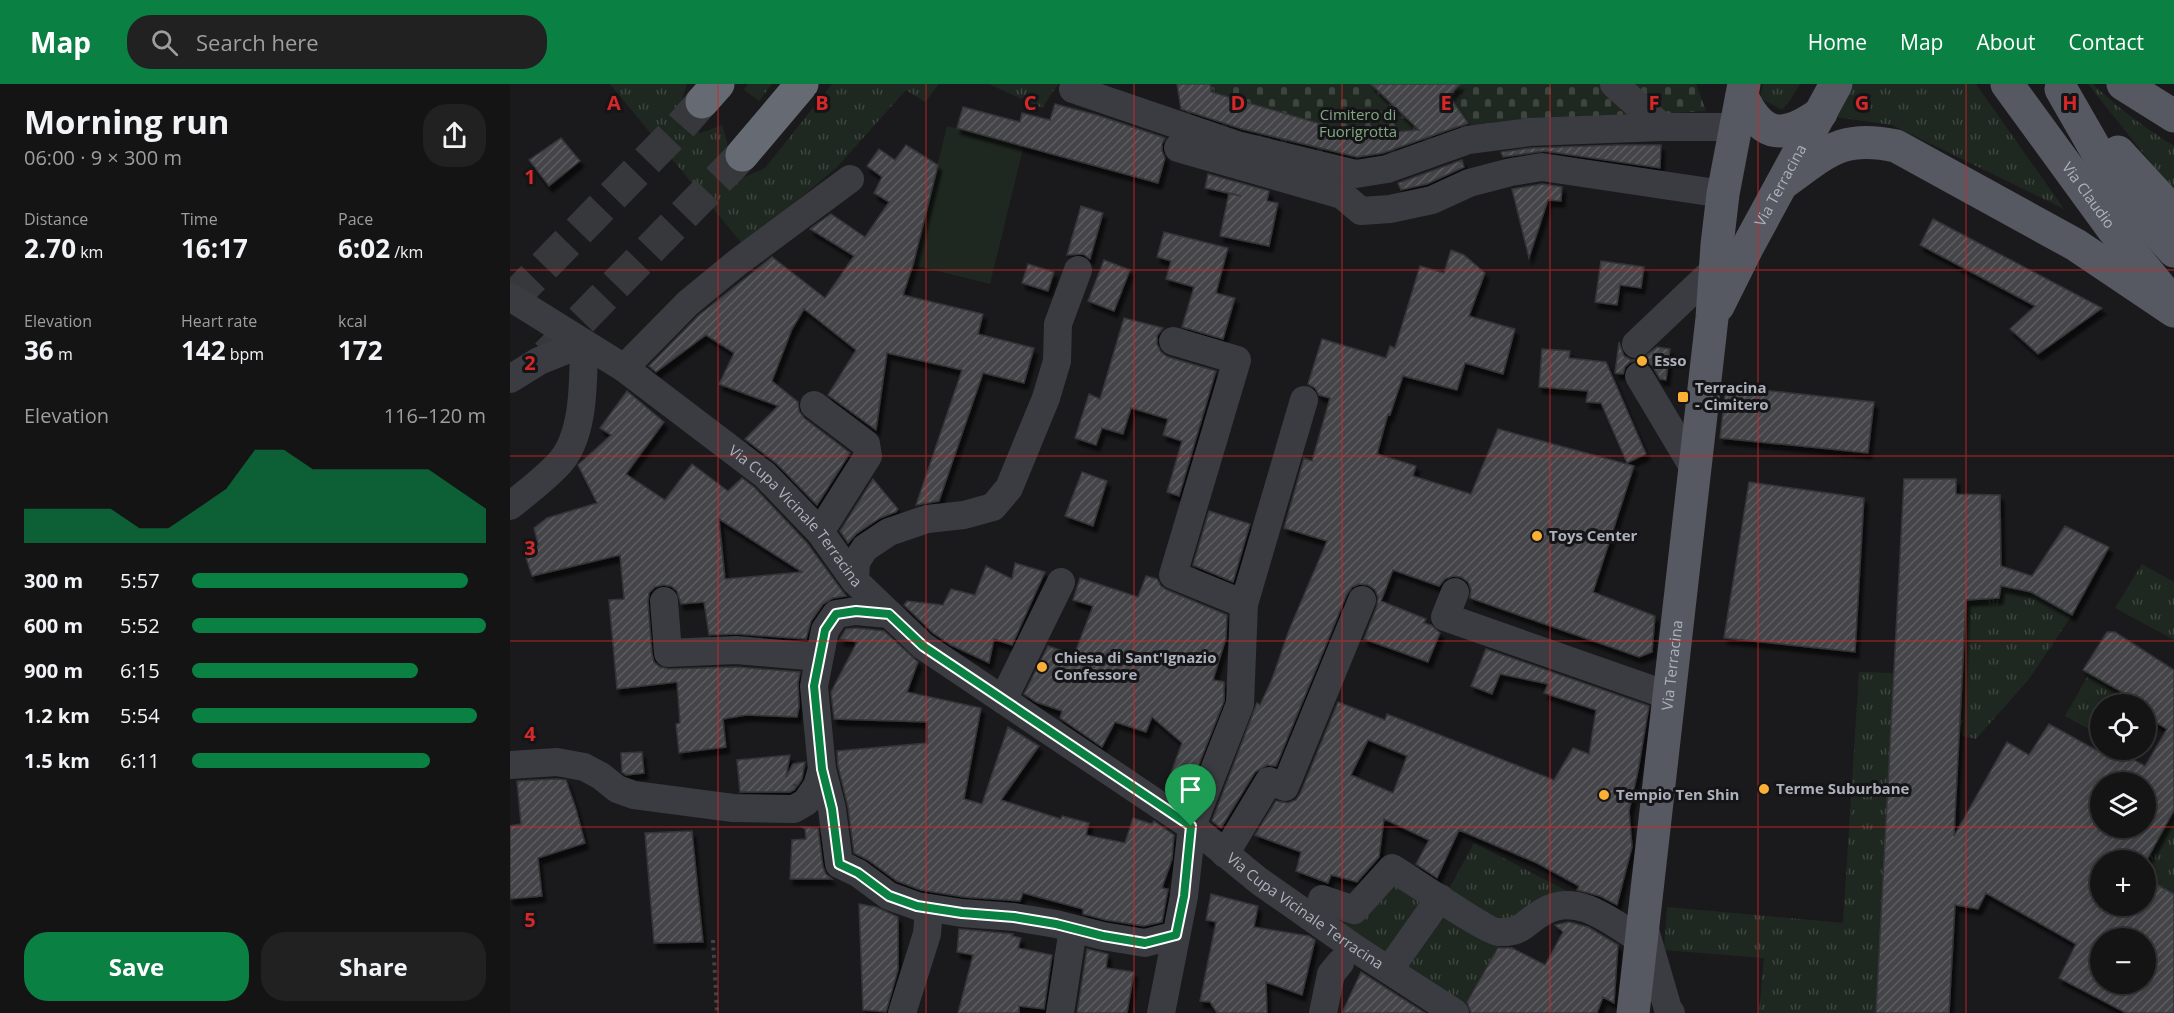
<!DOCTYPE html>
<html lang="en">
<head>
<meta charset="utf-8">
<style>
	body { margin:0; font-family:"Open Sans",sans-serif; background:#212122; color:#f1f3f6; height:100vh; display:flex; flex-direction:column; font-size:22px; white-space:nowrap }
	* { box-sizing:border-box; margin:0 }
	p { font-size:20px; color:#9d9ea0 }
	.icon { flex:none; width:33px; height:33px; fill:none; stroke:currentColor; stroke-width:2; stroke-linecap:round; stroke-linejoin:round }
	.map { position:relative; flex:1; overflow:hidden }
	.details { display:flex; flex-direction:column; background:#141415; width:510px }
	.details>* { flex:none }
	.controls { position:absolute; left:1580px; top:610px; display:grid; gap:12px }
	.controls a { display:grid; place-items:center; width:66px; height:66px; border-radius:50%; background:#141415; box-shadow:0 3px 15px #0003,0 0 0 2px #333334; font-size:30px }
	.pin { position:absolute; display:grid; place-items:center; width:51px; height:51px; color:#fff; margin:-62px -26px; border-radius:50% 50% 50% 0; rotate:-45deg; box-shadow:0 0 6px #0007 }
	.pin .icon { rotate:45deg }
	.round { display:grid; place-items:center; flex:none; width:63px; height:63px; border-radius:24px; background:#212122 }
	.summary { display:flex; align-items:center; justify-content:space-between; height:102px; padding:0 24px }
	h1 { font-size:33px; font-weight:700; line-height:45px }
	.stats { display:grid; grid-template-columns:repeat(3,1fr); gap:9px; height:102px; padding:6px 24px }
	.stats div { display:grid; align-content:center }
	.stats b { font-size:26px; font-weight:700 }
	.stats small { font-size:16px; font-weight:400 }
	.stats p { font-size:16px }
	.chart { height:168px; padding:12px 24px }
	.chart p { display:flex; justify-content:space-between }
	.chart svg { width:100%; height:108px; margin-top:6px; fill:#0b8043; opacity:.7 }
	.button { display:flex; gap:12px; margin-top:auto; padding:12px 24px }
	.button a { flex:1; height:69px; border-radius:24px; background:#0b8043; color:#fff; font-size:24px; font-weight:700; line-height:69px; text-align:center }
	.button a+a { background:#212122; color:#f1f3f6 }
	ul { padding:0 24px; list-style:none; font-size:20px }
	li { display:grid; grid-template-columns:96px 72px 1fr; align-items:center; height:45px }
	li i { height:15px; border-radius:8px; background:#0b8043 }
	header { display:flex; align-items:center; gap:36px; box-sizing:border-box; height:84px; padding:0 30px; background:#0b8043; color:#fff }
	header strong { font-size:28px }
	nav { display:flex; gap:33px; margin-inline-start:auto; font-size:21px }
	.search { width:420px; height:54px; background:#212122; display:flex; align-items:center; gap:15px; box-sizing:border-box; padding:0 21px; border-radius:24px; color:#9d9ea0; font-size:22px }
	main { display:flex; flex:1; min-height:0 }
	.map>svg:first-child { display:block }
</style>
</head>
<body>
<header>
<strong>Map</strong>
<div class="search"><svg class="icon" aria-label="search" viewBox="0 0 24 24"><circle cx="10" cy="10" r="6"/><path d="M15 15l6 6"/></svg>Search here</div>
<nav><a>Home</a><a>Map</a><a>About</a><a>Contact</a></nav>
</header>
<main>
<section class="details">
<div class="summary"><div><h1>Morning run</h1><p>06:00 · 9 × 300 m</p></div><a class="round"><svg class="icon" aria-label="share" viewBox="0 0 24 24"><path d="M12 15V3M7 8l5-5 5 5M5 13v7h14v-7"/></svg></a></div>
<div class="stats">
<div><p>Distance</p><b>2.70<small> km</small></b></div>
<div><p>Time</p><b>16:17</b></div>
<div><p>Pace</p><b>6:02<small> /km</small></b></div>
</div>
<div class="stats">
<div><p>Elevation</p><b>36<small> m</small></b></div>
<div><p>Heart rate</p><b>142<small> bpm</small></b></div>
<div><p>kcal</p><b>172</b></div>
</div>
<div class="chart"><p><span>Elevation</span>116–120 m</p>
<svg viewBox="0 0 160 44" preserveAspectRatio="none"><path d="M0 44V30L10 30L20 30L30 30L40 38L50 38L60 30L70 22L80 6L90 6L100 14L110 14L120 14L130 14L140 14L150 22L160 30V44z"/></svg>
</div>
<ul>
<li><b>300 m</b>5:57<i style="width:94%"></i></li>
<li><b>600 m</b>5:52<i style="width:100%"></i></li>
<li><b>900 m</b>6:15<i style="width:77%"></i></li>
<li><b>1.2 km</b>5:54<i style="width:97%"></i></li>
<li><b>1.5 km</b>6:11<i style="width:81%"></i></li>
</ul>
<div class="button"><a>Save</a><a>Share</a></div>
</section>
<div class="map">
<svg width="1664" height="929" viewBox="0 0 1664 929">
	<defs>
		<pattern id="grass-tufts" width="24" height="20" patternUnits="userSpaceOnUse" patternTransform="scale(1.5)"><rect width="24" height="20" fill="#1f2820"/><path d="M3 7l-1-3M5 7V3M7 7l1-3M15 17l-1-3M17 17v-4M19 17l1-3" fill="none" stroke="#3d453e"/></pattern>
		<pattern id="cemetery-stones" width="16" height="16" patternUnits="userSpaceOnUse" patternTransform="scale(1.5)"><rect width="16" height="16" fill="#1f2820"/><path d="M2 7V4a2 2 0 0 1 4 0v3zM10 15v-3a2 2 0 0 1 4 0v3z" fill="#3d453e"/></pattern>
		<pattern id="building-hatch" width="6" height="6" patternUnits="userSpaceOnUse" patternTransform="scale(1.5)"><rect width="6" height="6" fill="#444549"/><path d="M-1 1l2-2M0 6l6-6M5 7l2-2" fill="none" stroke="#5c5d61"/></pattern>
		<filter id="shadow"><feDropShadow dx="3.5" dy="6" stdDeviation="1.5" flood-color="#0009"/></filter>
	</defs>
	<rect width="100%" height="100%" fill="#1a1a1c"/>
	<path fill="url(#grass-tufts)" d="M100 0H177L169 24 171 42 191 49 212 41 217 58 220 84 230 95 255 84 322 0H429L415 18 396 6 327 83 234 162Z
		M238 0H262L249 17 234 6Z
		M479 0H548L532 24Z
		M1253 0H1290L1281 15 1272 26 1250 14Z
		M1343 0H1466L1554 125 1382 41 1325 33Z
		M1578 0H1583C1608 24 1635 44 1664 62V108Z
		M1632 480 1664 498V556L1605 524Z
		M1490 504 1521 508 1562 531 1519 595 1466 655 1449 651 1456 516 1489 514Z
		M1349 588 1384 589 1366 929H1249L1254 874 1154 866 1157 823 1333 839Z
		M1579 590 1628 618 1627 621H1590V651L1555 632Z
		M1664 726V810L1635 794V779Z
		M964 759 1061 809 990 840 938 807Z
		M883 791 919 816 878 874 816 834Z
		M932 824 991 858 953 923 893 882Z"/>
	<path fill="url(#cemetery-stones)" d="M667 0H1186L1196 27 1068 35 851 82 674 37Z"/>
	<path fill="#1f2820" d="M437 42 514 61 480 200 403 181Z"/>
	<path fill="url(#building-hatch)" stroke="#343438" stroke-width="1.5" fill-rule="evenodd" filter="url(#shadow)" d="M667 0H700L701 8 848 51 909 46 861 0H950L939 12 958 39 873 69 847 73 732 45 671 25Z
		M545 20 587 31 655 54 652 60V67L655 74 648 99 447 44 453 23 510 38 512 29 540 36Z
		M51 54 70 77 39 102 19 76Z
		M396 61 428 81 403 181 393 211 473 230 468 250 524 264 514 299 473 289 429 417 406 421 452 286 377 269 366 346 318 311 346 266 294 225 282 245 262 297 288 318 289 327 294 334 340 369 307 421 267 380 235 355 268 322 209 300 224 269 196 251 146 288 139 282 189 231 262 173 315 214 344 172 300 145 321 130 355 153 379 118 364 109 372 93 357 82 369 65 385 76Z
		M1107 61H1151L1150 84 1034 67 993 73 991 68 1021 64Z
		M952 76 954 83 917 100 891 106 888 99Z
		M698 90 759 107 757 117 768 119 759 162 710 152 719 109 731 112 695 104Z
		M1032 100 1052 103 1051 117 1038 116 1019 174 1002 105Z
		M571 122 593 129 580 175 573 170 557 171Z
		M1423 135 1592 224 1528 270 1500 245 1525 222 1410 161Z
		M654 148 718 164 706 209 725 214 713 255 672 243 684 203 656 195 661 177 647 173Z
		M941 166 954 171 975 189 959 232 1005 245 993 290 955 279 947 306 893 292 880 331 878 330 867 370 906 382 903 392 961 410 988 345 1124 382 1083 508 1145 532 1142 568 1129 573 960 514 961 505 958 498 951 493 943 492 935 495 929 502 883 486 871 517 916 535 914 539 921 541 930 549 918 578 854 555 867 522 868 513 865 506 858 501 849 500 842 503 837 510 766 682 757 681 745 688 711 744 702 737 747 619 750 621 762 595 779 546 817 457 774 444 794 374 802 377 820 314 809 311 805 304 798 300 812 255 876 274 880 262 885 264 910 182 934 189Z
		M594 176 620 186 604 227 578 217Z
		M1091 177 1134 183 1131 204 1110 201 1107 221 1085 218Z
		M518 180 544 188 538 207 512 199Z
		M614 234 653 244 647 252V260L651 268 658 273 706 287 669 412 657 408 672 357 653 351 658 335 621 324 613 350 592 344 586 361 565 354 579 310 590 315Z
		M1109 258 1114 272 1121 276H1127L1120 278 1115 283 1113 290 1105 289Z
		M1147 263 1160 265 1156 296 1150 295 1143 283 1138 278 1130 276Z
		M1032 265 1060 267 1059 274 1096 278 1136 370 1117 379 1091 319 1076 318 1078 307 1029 303Z
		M1216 302 1364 318 1358 369 1210 354Z
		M117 307 154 338 116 390 155 416 182 380 218 407 232 394 244 403 297 459 336 512 323 514 313 520 301 537 296 555 227 550 199 551 194 518 171 520 167 507 161 502 153 501 145 503 139 509 138 518 142 570 144 578 150 583 159 585 226 583 290 588 288 599 289 623 287 633 236 631 213 635 216 663 169 669 166 640 170 639 167 598 107 605 99 516 114 515 110 471 22 492 14 468 21 465 19 462 28 460 24 444 37 434 87 419 68 381 101 351 90 344ZM209 435 292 488 215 495Z
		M572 388 597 397 583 442 555 432Z
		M363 395 388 425 386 428 370 434 346 450 338 459 330 447Z
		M1394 395H1446V410L1490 411 1491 482 1522 492 1555 442 1599 463 1562 531 1521 508 1491 502 1489 514 1456 516 1444 752 1497 658 1519 671 1539 640 1586 666H1606L1635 682 1657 645 1635 632V621L1573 586 1597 548H1605L1664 586V726L1635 779V777H1590V822H1635V794L1664 810V929H1616L1549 894 1566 860 1476 809 1468 825 1445 821 1439 929H1366ZM1590 699H1635V744H1590ZM1590 855H1635V900H1590Z
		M1239 398 1354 414 1345 568 1214 554Z
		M699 427 740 440 723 498 683 481Z
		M505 479 535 488 502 561 484 555 479 579 441 561 423 549 394 521 397 517 433 521 441 505 465 511 476 482 502 495Z
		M636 492 647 495 651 502 657 506 717 531 716 554 703 596 714 598V617L674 718 655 705 672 659 642 633 636 648 605 638 592 663 550 634 552 627 526 618 514 610 538 562 564 571 583 522 563 516 570 494 628 513Z
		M346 544 374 547 408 578 397 608 471 624 454 715 472 720 498 643 529 662 491 716 551 735 552 732 579 739 576 751 615 759 623 734 642 740 644 737 664 751 662 775 652 804 658 805 652 838 634 842 596 836 573 830V825L513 809 510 817 454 813 411 806 387 797 358 776 344 769 338 723 328 682 327 667 417 659V638L324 635 321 608 347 558 330 555 331 553 336 545Z
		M976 565 1139 622 1128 687 1119 727 1122 763 1107 821 1090 812 1067 806 1069 802 1027 779 949 746 927 794 906 780 919 756 874 735 869 773 847 798 821 791 818 799 786 787 791 768 745 751 766 717 778 719 786 716 790 710 828 618 875 636 877 630 1044 696 1063 664 1079 670 1086 626 1034 609 1038 600 990 590 982 610 961 602ZM858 656 897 672 883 709 841 691Z
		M132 668 134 689 116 691 112 688 111 669Z
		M280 671 276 693 283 680 295 678 292 695 288 701H283L287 702 284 706 280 708H230L227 676Z
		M46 695 56 696 66 725 75 759 28 774 32 812 0 815V742L11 740 7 697Z
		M292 743 308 744 313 783 316 790 322 795H280L282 756 296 755 295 745Z
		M182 747 193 858 144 859 135 749Z
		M701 810 748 822 744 843 799 852 805 856 792 911 756 898 757 929H707L700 918 690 917 706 838 696 836Z
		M349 820 366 823 388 833V886L376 928 353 926Z
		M1059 838 1078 843 1108 861 1104 919 1093 913 1087 929H961L957 918 988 864H1002L1035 881 1053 848 1045 841Z
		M449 845 503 850 502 852 511 854 508 864 542 871 534 925 509 922V929H448L463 871 447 868Z
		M577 865 598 870 596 884 624 888 617 929H567Z
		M851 888 915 929H832Z"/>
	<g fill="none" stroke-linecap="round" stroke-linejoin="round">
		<path stroke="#37383c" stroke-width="33" stroke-dasharray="33 16" stroke-linecap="butt" d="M0 217 171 42 192 18
			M37 271 232 71"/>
		<path stroke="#414348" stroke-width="4" stroke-dasharray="3 4.5" stroke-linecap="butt" d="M203 856 207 929"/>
		<g stroke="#3b3c41" stroke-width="28">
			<path d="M1104 0 1152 43"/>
			<path d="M563 5 727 61 846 90 877 85 958 56 1020 48 1152 43H1225"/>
			<path d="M668 64 832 111 851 127 880 125 922 116 959 99 1001 88 1032 83 1213 110"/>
			<path id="s1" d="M0 213 114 284 255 391 310 448 345 497 413 562 688 747 749 797 846 865 945 929"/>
			<path d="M1126 260 1205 185"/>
			<path d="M114 284 178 219 228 178 340 95"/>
			<path d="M1129 292 1185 386"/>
			<path d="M0 295 29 277 74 259C73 295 75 347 52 376 41 390 15 410 0 422"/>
			<path d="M304 321 356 360 358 372 310 448"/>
			<path d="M345 497 346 478 355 464 379 448 417 435 454 431 483 423 499 404 536 314 547 277 548 240 568 186"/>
			<path d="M945 508 935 533 1160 612"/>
			<path d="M154 517 158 569 226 566 309 573"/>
			<path d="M734 520 794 316"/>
			<path d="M493 616 551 498"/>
			<path d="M0 681 47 678 74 683 91 692 107 705 124 711 223 724 284 725 296 718 307 702 312 685 304 602 315 546 326 530 346 527 379 530"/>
			<path d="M312 685 322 725 329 780 348 789 379 812 407 822 452 829 504 833 546 840 593 852 635 859 666 851"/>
			<path d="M715 770 759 697 775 703 852 516"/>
			<path d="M812 815 844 826 882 784C897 793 978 848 988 848 1014 849 1013 839 1033 828 1068 807 1103 839 1132 857"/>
			<path d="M1135 846 1158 925 1161 929"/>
			<path d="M879 886 930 814"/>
			<path d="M392 929 417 850 419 824"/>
			<path d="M550 929 563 845"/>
			<path d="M651 929 674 812 682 742 730 620 734 520 663 491 727 276 663 257"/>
			<path d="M813 929 821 890 830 879"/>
		</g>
		<g stroke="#565961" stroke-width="33">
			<path id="s2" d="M1497 0 1602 144 1653 207"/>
			<path d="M1613 0 1664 32"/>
			<path d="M1551 5 1594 80 1629 128 1664 167"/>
			<path d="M1232 12C1253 57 1275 54 1311 29"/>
			<path d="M1608 68 1664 129"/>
			<path d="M1272 100C1316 69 1330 50 1386 62L1566 161 1664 227"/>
			<path id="s3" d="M1208 222 1238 162 1326 0"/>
			<path id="s4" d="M1123 929 1202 234 1207 161 1213 110 1234 0"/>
		</g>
		<path stroke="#666a73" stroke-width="33" d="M192 18 208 0
			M232 71 292 0"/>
	</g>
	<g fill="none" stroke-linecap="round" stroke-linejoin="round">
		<defs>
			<path id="route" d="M346 527 379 530 413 562 681 742 674 812 666 851 635 859 593 852 546 840 504 833 452 829 407 822 379 812 348 789 329 780 322 725 312 685 304 602 315 546 326 530Z"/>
		</defs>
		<use href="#route" stroke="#fff" stroke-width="12"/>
		<use href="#route" stroke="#0b8043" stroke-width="8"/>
	</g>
	<path fill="none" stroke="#d62828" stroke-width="1.5" stroke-opacity="0.55" d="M208 0V929M416 0V929M624 0V929M832 0V929M1040 0V929M1248 0V929M1456 0V929M0 186H1664M0 372H1664M0 557H1664M0 743H1590M1635 743H1664"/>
	<g fill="#f9b035" stroke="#151517" stroke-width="2">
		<circle cx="1132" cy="277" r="6"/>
		<rect x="1167" y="307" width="12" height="12" rx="3"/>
		<circle cx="1027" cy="452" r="6"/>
		<circle cx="532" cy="583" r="6"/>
		<circle cx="1254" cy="705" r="6"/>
		<circle cx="1094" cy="711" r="6"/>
	</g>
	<g text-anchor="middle" stroke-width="6" stroke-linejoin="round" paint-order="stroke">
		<g font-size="15" fill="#82a883" stroke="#151517">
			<text x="848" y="36">Cimitero di<tspan x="848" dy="17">Fuorigrotta</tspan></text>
		</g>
		<g font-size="15" fill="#acb1bc" stroke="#151517">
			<text dy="5" stroke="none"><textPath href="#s3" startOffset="136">Via Terracina</textPath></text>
			<text dy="5" stroke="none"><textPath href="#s2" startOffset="138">Via Claudio</textPath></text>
			<text dy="5" stroke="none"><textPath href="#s1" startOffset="362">Via Cupa Vicinale Terracina</textPath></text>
			<text dy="5" stroke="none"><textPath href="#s4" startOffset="350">Via Terracina</textPath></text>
			<text dy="5" stroke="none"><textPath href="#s1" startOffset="1010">Via Cupa Vicinale Terracina</textPath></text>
		</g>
		<g font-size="15" font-weight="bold" fill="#acb1bc" stroke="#151517" text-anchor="start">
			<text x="1144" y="282">Esso</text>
			<text x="1185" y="309">Terracina<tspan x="1185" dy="17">- Cimitero</tspan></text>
			<text x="1039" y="457">Toys Center</text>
			<text x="544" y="579">Chiesa di Sant'Ignazio<tspan x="544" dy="17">Confessore</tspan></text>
			<text x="1266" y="710">Terme Suburbane</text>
			<text x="1106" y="716">Tempio Ten Shin</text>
		</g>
	</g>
	<g font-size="20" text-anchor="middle" font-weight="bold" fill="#d62828" stroke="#151517" stroke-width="6" stroke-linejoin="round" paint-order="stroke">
		<text x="104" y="26">A</text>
		<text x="312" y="26">B</text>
		<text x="520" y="26">C</text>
		<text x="728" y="26">D</text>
		<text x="936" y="26">E</text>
		<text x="1144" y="26">F</text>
		<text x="1352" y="26">G</text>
		<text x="1560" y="26">H</text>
		<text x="20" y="100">1</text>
		<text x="20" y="286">2</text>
		<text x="20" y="471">3</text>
		<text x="20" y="657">4</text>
		<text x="20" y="843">5</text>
	</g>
</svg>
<div class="controls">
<a><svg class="icon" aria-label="locate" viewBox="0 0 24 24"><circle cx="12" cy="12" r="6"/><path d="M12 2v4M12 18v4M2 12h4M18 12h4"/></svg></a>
<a><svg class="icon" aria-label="layers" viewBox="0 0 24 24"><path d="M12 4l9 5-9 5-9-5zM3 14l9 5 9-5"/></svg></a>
<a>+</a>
<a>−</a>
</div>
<div class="pin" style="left:681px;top:742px;background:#1e9e55"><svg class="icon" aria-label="arrive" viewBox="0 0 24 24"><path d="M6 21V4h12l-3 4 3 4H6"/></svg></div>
</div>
</main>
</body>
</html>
